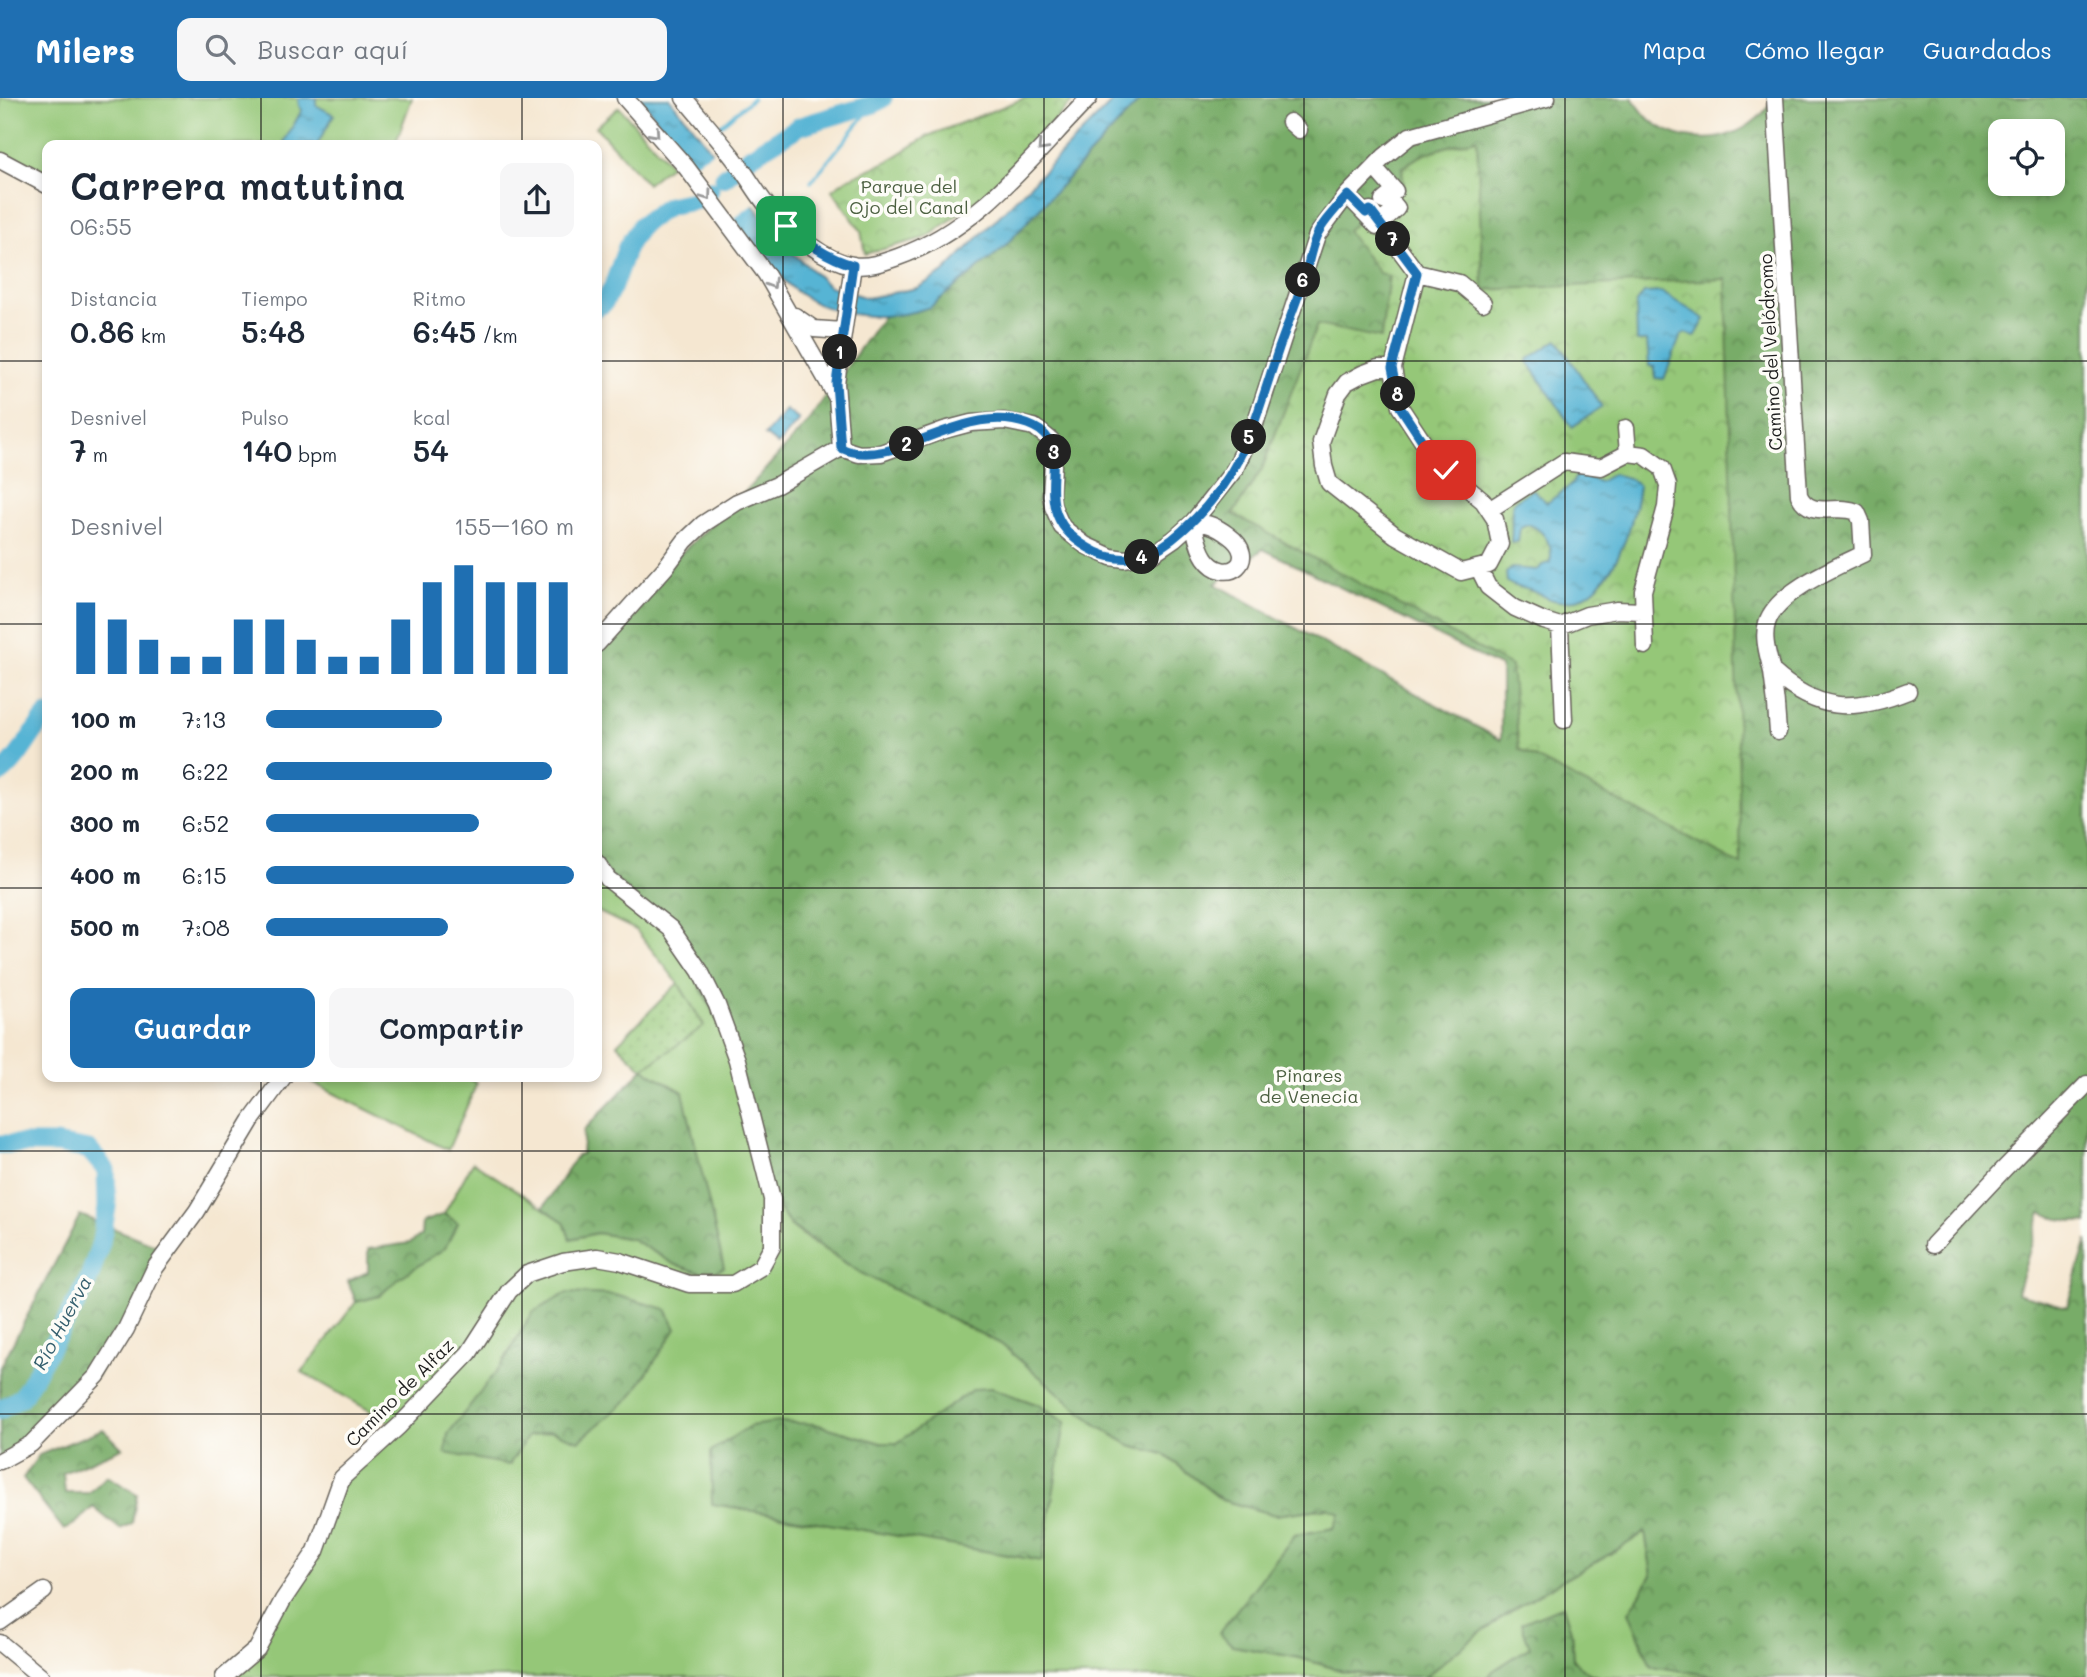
<!DOCTYPE html>
<html lang="es">
<head>
<meta charset="utf-8">
<style>
	body { margin:0; font-family:Mali,sans-serif; background:#f6f6f7; color:#1f2937; height:100vh; display:flex; flex-direction:column; font-size:26px; white-space:nowrap }
	* { box-sizing:border-box; margin:0 }
	p { font-size:23px; color:#747a83 }
	.icon { flex:none; width:38px; height:38px; fill:none; stroke:currentColor; stroke-width:2; stroke-linecap:round; stroke-linejoin:round }
	.map { position:relative; flex:1; overflow:hidden }
	.sheet { position:absolute; left:42px; top:42px; width:560px; height:942px; display:flex; flex-direction:column; background:#fff; border-radius:14px; box-shadow:0 4px 10px #0003 }
	.sheet>* { flex:none }
	.fabs { position:absolute; left:1988px; top:21px; display:grid; gap:14px }
	.fabs a { display:grid; place-items:center; width:77px; height:77px; border-radius:14px; background:#fff; box-shadow:0 4px 10px #0003; font-size:35px }
	.pin { position:absolute; display:grid; place-items:center; width:60px; height:60px; color:#fff; margin:-30px; border-radius:14px; box-shadow:0 4px 10px #0006 }
	.km { position:absolute; width:35px; height:35px; margin:-18px; border-radius:50%; background:#222; color:#fff; font-size:19px; line-height:35px; text-align:center }
	.round { display:grid; place-items:center; flex:none; width:74px; height:74px; border-radius:14px; background:#f6f6f7 }
	.head { display:flex; align-items:center; justify-content:space-between; height:119px; padding:0 28px }
	h1 { font-size:38px; font-weight:600; line-height:52px }
	.figures { display:grid; grid-template-columns:repeat(3,1fr); gap:10px; height:119px; padding:7px 28px }
	.figures div { display:grid; align-content:center }
	.figures b { font-size:30px; font-weight:600 }
	.figures small { font-size:19px; font-weight:400 }
	.figures p { font-size:19px }
	.chart { height:196px; padding:14px 28px }
	.chart p { display:flex; justify-content:space-between }
	.chart svg { width:100%; height:126px; margin-top:7px; stroke:#1f6fb2; stroke-width:6 }
	.button { display:flex; gap:14px; margin-top:auto; padding:14px 28px }
	.button a { flex:1; height:80px; border-radius:14px; background:#1f6fb2; color:#fff; font-size:28px; font-weight:600; line-height:80px; text-align:center }
	.button a+a { background:#f6f6f7; color:#1f2937 }
	ul { padding:0 28px; list-style:none; font-size:23px }
	li { display:grid; grid-template-columns:112px 84px 1fr; align-items:center; height:52px }
	li i { height:18px; border-radius:9px; background:#1f6fb2 }
	header { display:flex; align-items:center; gap:42px; box-sizing:border-box; height:98px; padding:0 35px; background:#1f6fb2; color:#fff }
	header strong { font-size:33px }
	nav { display:flex; gap:38px; margin-inline-start:auto; font-size:24px }
	.search { width:490px; height:63px; background:#f6f6f7; display:flex; align-items:center; gap:18px; box-sizing:border-box; padding:0 24px; border-radius:14px; color:#747a83; font-size:26px }
	.map>svg:first-child { display:block }
</style>
</head>
<body>
<header>
<strong>Milers</strong>
<div class="search"><svg class="icon" aria-label="search" viewBox="0 0 24 24"><circle cx="10" cy="10" r="6"/><path d="M15 15l6 6"/></svg>Buscar aquí</div>
<nav><a>Mapa</a><a>Cómo llegar</a><a>Guardados</a></nav>
</header>
<div class="map">
<svg width="2087" height="1579" viewBox="0 0 2087 1579">
	<defs>
		<pattern id="forest-crowns" width="20" height="18" patternUnits="userSpaceOnUse" patternTransform="scale(1.75)"><rect width="20" height="18" fill="#78ac68"/><path d="M2 6a3 3 0 1 1 6 0M12 15a3 3 0 1 1 6 0" fill="none" stroke="#628b55"/></pattern>
		<pattern id="park-crowns" width="20" height="18" patternUnits="userSpaceOnUse" patternTransform="scale(1.75)"><rect width="20" height="18" fill="#95c778"/><path d="M2 6a3 3 0 1 1 6 0M12 15a3 3 0 1 1 6 0" fill="none" stroke="#80aa67"/></pattern>
		<pattern id="garden-dots" width="8" height="8" patternUnits="userSpaceOnUse" patternTransform="scale(1.75)"><rect width="8" height="8" fill="#95c778"/><path d="M2 2h.1M6 6h.1" fill="none" stroke="#80aa67" stroke-width="1.8" stroke-linecap="round"/></pattern>
		<pattern id="water-ripples" width="26" height="14" patternUnits="userSpaceOnUse" patternTransform="scale(1.75)"><rect width="26" height="14" fill="#56b4d4"/><path d="M2 4q2-2 4 0t4 0M15 11q2-2 4 0t4 0" fill="none" stroke="#4692ab"/></pattern>
	</defs>
	<rect width="100%" height="100%" fill="#fdfcf7"/>
	<filter id="ink" filterUnits="userSpaceOnUse"><feTurbulence type="fractalNoise" baseFrequency=".0143" numOctaves="2"/><feDisplacementMap in="SourceGraphic" scale="14" xChannelSelector="R" yChannelSelector="G"/><feConvolveMatrix kernelMatrix="1 2 1 2 8 2 1 2 1" color-interpolation-filters="sRGB"/></filter>
	<filter id="wash" filterUnits="userSpaceOnUse"><feTurbulence type="fractalNoise" baseFrequency=".00686" numOctaves="4" result="noise"/><feDisplacementMap in="SourceGraphic" scale="28" xChannelSelector="R" yChannelSelector="G"/><feGaussianBlur stdDeviation="1.57" result="paint"/><feColorMatrix in="noise" values="0 0 0 0 0 0 0 0 0 0 0 0 0 0 0 0 0 1.4 0 .05"/><feComposite in="paint" operator="in"/></filter>
	<g filter="url(#wash)">
		<rect width="100%" height="100%" fill="#f5e7d1"/>
		<path fill="#95c778" stroke="#58724a" stroke-width="2" fill-rule="evenodd" d="M0 0H412L395 47H47V84L0 60Z
			M619 9 671 67 647 86 596 29Z
			M597 765 671 831 717 907 772 1101 790 1127 806 1140 861 1175 1001 1246 1098 1328 1130 1347 1164 1356 1222 1402 1275 1417 1328 1410 1340 1415 1334 1430 1295 1437 1220 1535 1233 1548 1300 1560 1343 1573 1385 1579H1425C1458 1551 1492 1524 1529 1502 1567 1478 1608 1460 1645 1434L1652 1478 1629 1514 1699 1574 1721 1579H1599L1588 1575 1573 1562 1571 1533 1562 1508 1530 1549 1493 1573 1488 1579H224L257 1551 300 1479 342 1380 398 1329 302 1274 356 1204 379 1198 458 1125 444 1116 473 1064 564 1124 570 1141 597 1135 632 1141 674 1166 683 994 643 971 704 927 678 885 636 832 597 813ZM533 1214 551 1333 528 1338 502 1266ZM991 1290 1039 1307 1065 1324 712 1406 815 1326 881 1345H897Z
			M307 978H463L477 985 448 1052 305 981Z"/>
		<path fill="url(#forest-crowns)" stroke="#4a6442" stroke-width="2" fill-rule="evenodd" d="M1142 0H1632C1639 8 1645 20 1654 25 1694 53 1749 43 1774 0H2087V1125L2059 1121 2041 1114 2017 1195 2067 1209 2087 1142V1579H1721L1651 1568 1629 1514 1652 1477 1645 1434C1613 1456 1580 1472 1547 1491 1503 1517 1463 1546 1425 1579H1385L1343 1573 1300 1560 1233 1548 1219 1535 1295 1437 1334 1430 1340 1415 1327 1410 1275 1417 1222 1402 1164 1356 1130 1347 1098 1328 1001 1246 861 1175 790 1127 772 1101 737 962 671 831 597 765V546L665 470 737 403 806 326 884 217 930 209 1002 151ZM2000 33H2053V86H2000ZM1477 41 1483 192 1726 181 1519 651 1512 568 1233 416 1262 371 1317 228 1381 240 1389 178 1348 132 1360 123 1362 124 1404 91 1402 70C1425 52 1449 48 1477 41ZM1263 451 1501 569V642L1215 486Z
			M643 971 683 994 724 1170 707 1177 674 1166 632 1141 597 1135 570 1141 564 1124 543 1110 577 1057 582 1056 584 1032Z
			M444 1116 458 1125 445 1150 398 1181 379 1198 356 1204 348 1183 368 1174V1151L410 1145 421 1137 422 1124Z
			M80 1117 168 1152 97 1278 0 1363V1270Z
			M567 1195 615 1197 666 1211 676 1231 631 1299 579 1343 551 1333 528 1338 509 1367 445 1355 448 1336 502 1266 533 1214Z
			M991 1290 1039 1307 1065 1325 1042 1463 712 1406 711 1353 750 1328 778 1324 815 1326 881 1345H897L974 1291Z
			M103 1331 122 1350 63 1375 65 1395H89L107 1378 137 1396 132 1425 120 1431 93 1409 76 1425 64 1432 23 1380 39 1357Z
			M1563 1508 1571 1533 1573 1562 1588 1575 1599 1579H1488L1493 1573 1530 1549 1521 1525Z"/>
		<path fill="url(#park-crowns)" stroke="#58724a" stroke-width="2" d="M1025 0H1076L985 96 928 139 865 156 861 133 832 92 847 81 888 63 928 38Z
			M1477 41 1483 192 1726 181 1741 767 1519 651 1511 568 1233 416 1262 371 1317 227 1381 240 1389 178 1379 175 1347 132 1360 122 1362 124 1404 91 1402 70C1425 52 1450 48 1477 41Z"/>
		<path fill="url(#garden-dots)" stroke="#58724a" stroke-width="2" d="M678 885 704 928 643 971 617 946Z"/>
		<path fill="url(#water-ripples)" stroke="#396878" stroke-width="2" d="M298 0H316V7L334 17 317 47H289L284 44 302 12 299 8Z
			M640 0H669L691 26 782 145 829 188 867 200 917 190 944 174 1116 0H1142L1002 151 930 209C889 224 837 221 800 196 775 179 751 143 733 119 702 79 671 39 640 0Z
			M1661 194 1705 221 1695 239 1685 235 1681 237 1664 281 1655 280V269L1649 268 1647 243H1637L1636 206 1644 195Z
			M1557 242 1602 309 1572 329 1527 262Z
			M786 312 799 322 778 347 765 337Z
			M1578 375 1599 384 1613 376 1628 380 1639 388C1634 425 1613 498 1568 503 1552 505 1544 497 1532 493 1522 489 1515 490 1507 484L1506 475 1512 470 1538 472 1542 467 1550 465C1554 447 1544 432 1528 426L1520 429 1518 444H1511C1513 430 1510 417 1513 404L1533 391 1547 405 1571 387Z"/>
		<path fill="#f5e7d1" d="M716 52 756 104 731 123 689 68Z"/>
		<g fill="none" stroke-linecap="round" stroke-linejoin="round">
			<path stroke="#56b4d4" stroke-width="3.5" d="M720 28 753 0
				M811 84 874 6"/>
			<path stroke="#56b4d4" stroke-width="19" d="M724 80 751 58 800 28 874 6 883 0
				M597 209 603 206 612 191 627 149 641 127 668 108 698 102 710 92
				M0 676C20 661 30 636 47 617
				M0 1046H56L89 1052 106 1072 107 1109 101 1144 90 1178 81 1197 22 1299 0 1312"/>
		</g>
	</g>
	<g filter="url(#ink)">
		<g fill="none" stroke-linecap="round" stroke-linejoin="round">
			<defs>
				<path id="minor" d="M625 0 686 69 766 176 836 298
					M684 0C702 22 721 43 738 66 751 83 761 103 776 118 796 137 823 162 852 167 867 170 884 164 898 159 980 130 1031 59 1089 0
					M1775 0 1799 397C1810 422 1838 405 1857 414L1861 423 1863 456C1836 469 1776 494 1767 525 1762 541 1769 559 1772 574 1775 594 1777 614 1778 634
					M1290 24 1299 32
					M0 62 47 87
					M1374 69 1395 93 1383 103
					M1347 97 1377 128 1397 110 1388 99
					M1370 112 1417 175 1393 270 1400 309 1425 347 1446 372 1483 403 1495 421 1500 446 1489 467 1461 474 1395 437 1329 385 1324 368 1321 344 1338 296 1347 284 1362 276 1378 270H1393
					M1417 175 1459 185 1483 205
					M795 218 814 231 843 233
					M1626 330 1628 355
					M841 350 859 356 881 355 944 332 971 325 1004 323 1034 329 1051 342 1054 351 1051 397 1053 409 1062 429 1085 447 1111 459 1125 461 1152 456 1174 441 1193 424 1235 371 1254 329 1317 137 1347 97 1384 59 1410 38 1547 0
					M841 350 836 285 853 167
					M1489 412 1564 364 1601 369 1628 355 1644 357 1662 370 1668 387 1666 409 1643 493 1645 548
					M1193 424C1208 425 1216 428 1228 437 1262 461 1226 490 1205 460 1198 450 1196 436 1193 424Z
					M1479 471 1488 489 1515 510 1544 523 1560 528 1587 517 1617 512 1642 513
					M1560 528 1564 622
					M597 546 665 470 685 443 703 426 737 404 777 387 841 350
					M1772 573C1817 614 1853 615 1908 593
					M1933 1147 2004 1071 2087 986
					M0 1363 31 1346 97 1278 126 1231 155 1170 197 1113 251 1023 284 978
					M0 1524 44 1493
					M0 1545 41 1579
					M224 1579 257 1551 283 1502 316 1453 342 1380 399 1328 469 1255 509 1193 527 1176 563 1164 597 1159 620 1163 689 1186H733L761 1169 772 1149V1101L737 962 717 907 700 873 671 831 608 781 597 765"/>
			</defs>
			<use href="#minor" stroke="#68635b" stroke-width="19"/>
			<use href="#minor" stroke="#fff" stroke-width="16"/>
		</g>
		<defs><path id="oneway-chevron" d="M-2-3.5L2.5 0L-2 3.5" fill="none" stroke-width="1.6" stroke-linecap="round" stroke-linejoin="round" transform="scale(1.75)"/></defs>
		<g stroke="#999">
			<use href="#oneway-chevron" transform="translate(655 35) rotate(48)"/>
			<use href="#oneway-chevron" transform="translate(1042 49) rotate(133)"/>
			<use href="#oneway-chevron" transform="translate(707 98) rotate(54)"/>
			<use href="#oneway-chevron" transform="translate(772 186) rotate(58)"/>
		</g>
	</g>
	<g fill="none" stroke-linecap="round" stroke-linejoin="round" filter="url(#ink)">
		<defs>
			<path id="route" d="M786 128C806 144 827 160 853 167L836 285 841 350C895 376 967 297 1034 329 1082 351 1015 415 1096 454 1129 469 1157 456 1182 433 1244 378 1254 325 1279 250 1288 225 1298 200 1306 175 1309 163 1311 151 1316 139 1322 124 1337 110 1348 97L1366 115 1370 112 1417 175 1392 270 1400 309 1425 347 1446 372"/>
		</defs>
		<use href="#route" stroke="#fff" stroke-width="14"/>
		<use href="#route" stroke="#1f6fb2" stroke-width="9"/>
	</g>
	<path fill="none" stroke="#1c1c1c" stroke-width="2" stroke-opacity="0.55" d="M261 0V47M522 0V47M783 0V1579M1044 0V1579M1304 0V1579M1565 0V1579M1826 0V1579M0 263H47M597 263H2087M0 526H47M597 526H2087M0 790H47M597 790H2087M261 978V1579M522 978V1579M0 1053H2087M0 1316H2087"/>
	<g text-anchor="middle" stroke-width="7" stroke-linejoin="round" paint-order="stroke">
		<g font-size="18" fill="#4c6041" stroke="#fdfcf7">
			<text x="909" y="95">Parque del<tspan x="909" dy="21">Ojo del Canal</tspan></text>
			<text x="1309" y="984">Pinares<tspan x="1309" dy="21">de Venecia</tspan></text>
		</g>
		<g font-size="18" fill="#1c1c1c" stroke="#fdfcf7">
			<text transform="translate(1771 254) rotate(-93)" y="6">Camino del Velódromo</text>
			<text transform="translate(400 1295) rotate(-45)" y="6">Camino de Alfaz</text>
		</g>
		<g font-size="19" font-style="italic" fill="#36606f" stroke="#fdfcf7">
			<text transform="translate(62 1225) rotate(-62)" y="7">Río Huerva</text>
		</g>
	</g>
</svg>
<div class="fabs">
<a><svg class="icon" aria-label="locate" viewBox="0 0 24 24"><circle cx="12" cy="12" r="6"/><path d="M12 2v4M12 18v4M2 12h4M18 12h4"/></svg></a>
</div>
<div class="pin" style="left:786px;top:128px;background:#1e9e55"><svg class="icon" aria-label="arrive" viewBox="0 0 24 24"><path d="M6 21V4h12l-3 4 3 4H6"/></svg></div>
<div class="pin" style="left:1446px;top:372px;background:#d93025"><svg class="icon" aria-label="check" viewBox="0 0 24 24"><path d="M5 12l5 5 9-10"/></svg></div>
<b class="km" style="left:840px;top:254px">1</b>
<b class="km" style="left:907px;top:346px">2</b>
<b class="km" style="left:1054px;top:354px">3</b>
<b class="km" style="left:1142px;top:459px">4</b>
<b class="km" style="left:1249px;top:339px">5</b>
<b class="km" style="left:1303px;top:182px">6</b>
<b class="km" style="left:1393px;top:141px">7</b>
<b class="km" style="left:1398px;top:296px">8</b>
<section class="sheet">
<div class="head"><div><h1>Carrera matutina</h1><p>06:55</p></div><a class="round"><svg class="icon" aria-label="share" viewBox="0 0 24 24"><path d="M12 15V3M7 8l5-5 5 5M5 13v7h14v-7"/></svg></a></div>
<div class="figures">
<div><p>Distancia</p><b>0.86<small> km</small></b></div>
<div><p>Tiempo</p><b>5:48</b></div>
<div><p>Ritmo</p><b>6:45<small> /km</small></b></div>
</div>
<div class="figures">
<div><p>Desnivel</p><b>7<small> m</small></b></div>
<div><p>Pulso</p><b>140<small> bpm</small></b></div>
<div><p>kcal</p><b>54</b></div>
</div>
<div class="chart"><p><span>Desnivel</span>155–160 m</p>
<svg viewBox="0 0 160 44" preserveAspectRatio="none"><path d="M5 44V19M15 44V25M25 44V32M35 44V38M45 44V38M55 44V25M65 44V25M75 44V32M85 44V38M95 44V38M105 44V25M115 44V12M125 44V6M135 44V12M145 44V12M155 44V12"/></svg>
</div>
<ul>
<li><b>100 m</b>7:13<i style="width:57%"></i></li>
<li><b>200 m</b>6:22<i style="width:93%"></i></li>
<li><b>300 m</b>6:52<i style="width:69%"></i></li>
<li><b>400 m</b>6:15<i style="width:100%"></i></li>
<li><b>500 m</b>7:08<i style="width:59%"></i></li>
</ul>
<div class="button"><a>Guardar</a><a>Compartir</a></div>
</section>
</div>
</body>
</html>
